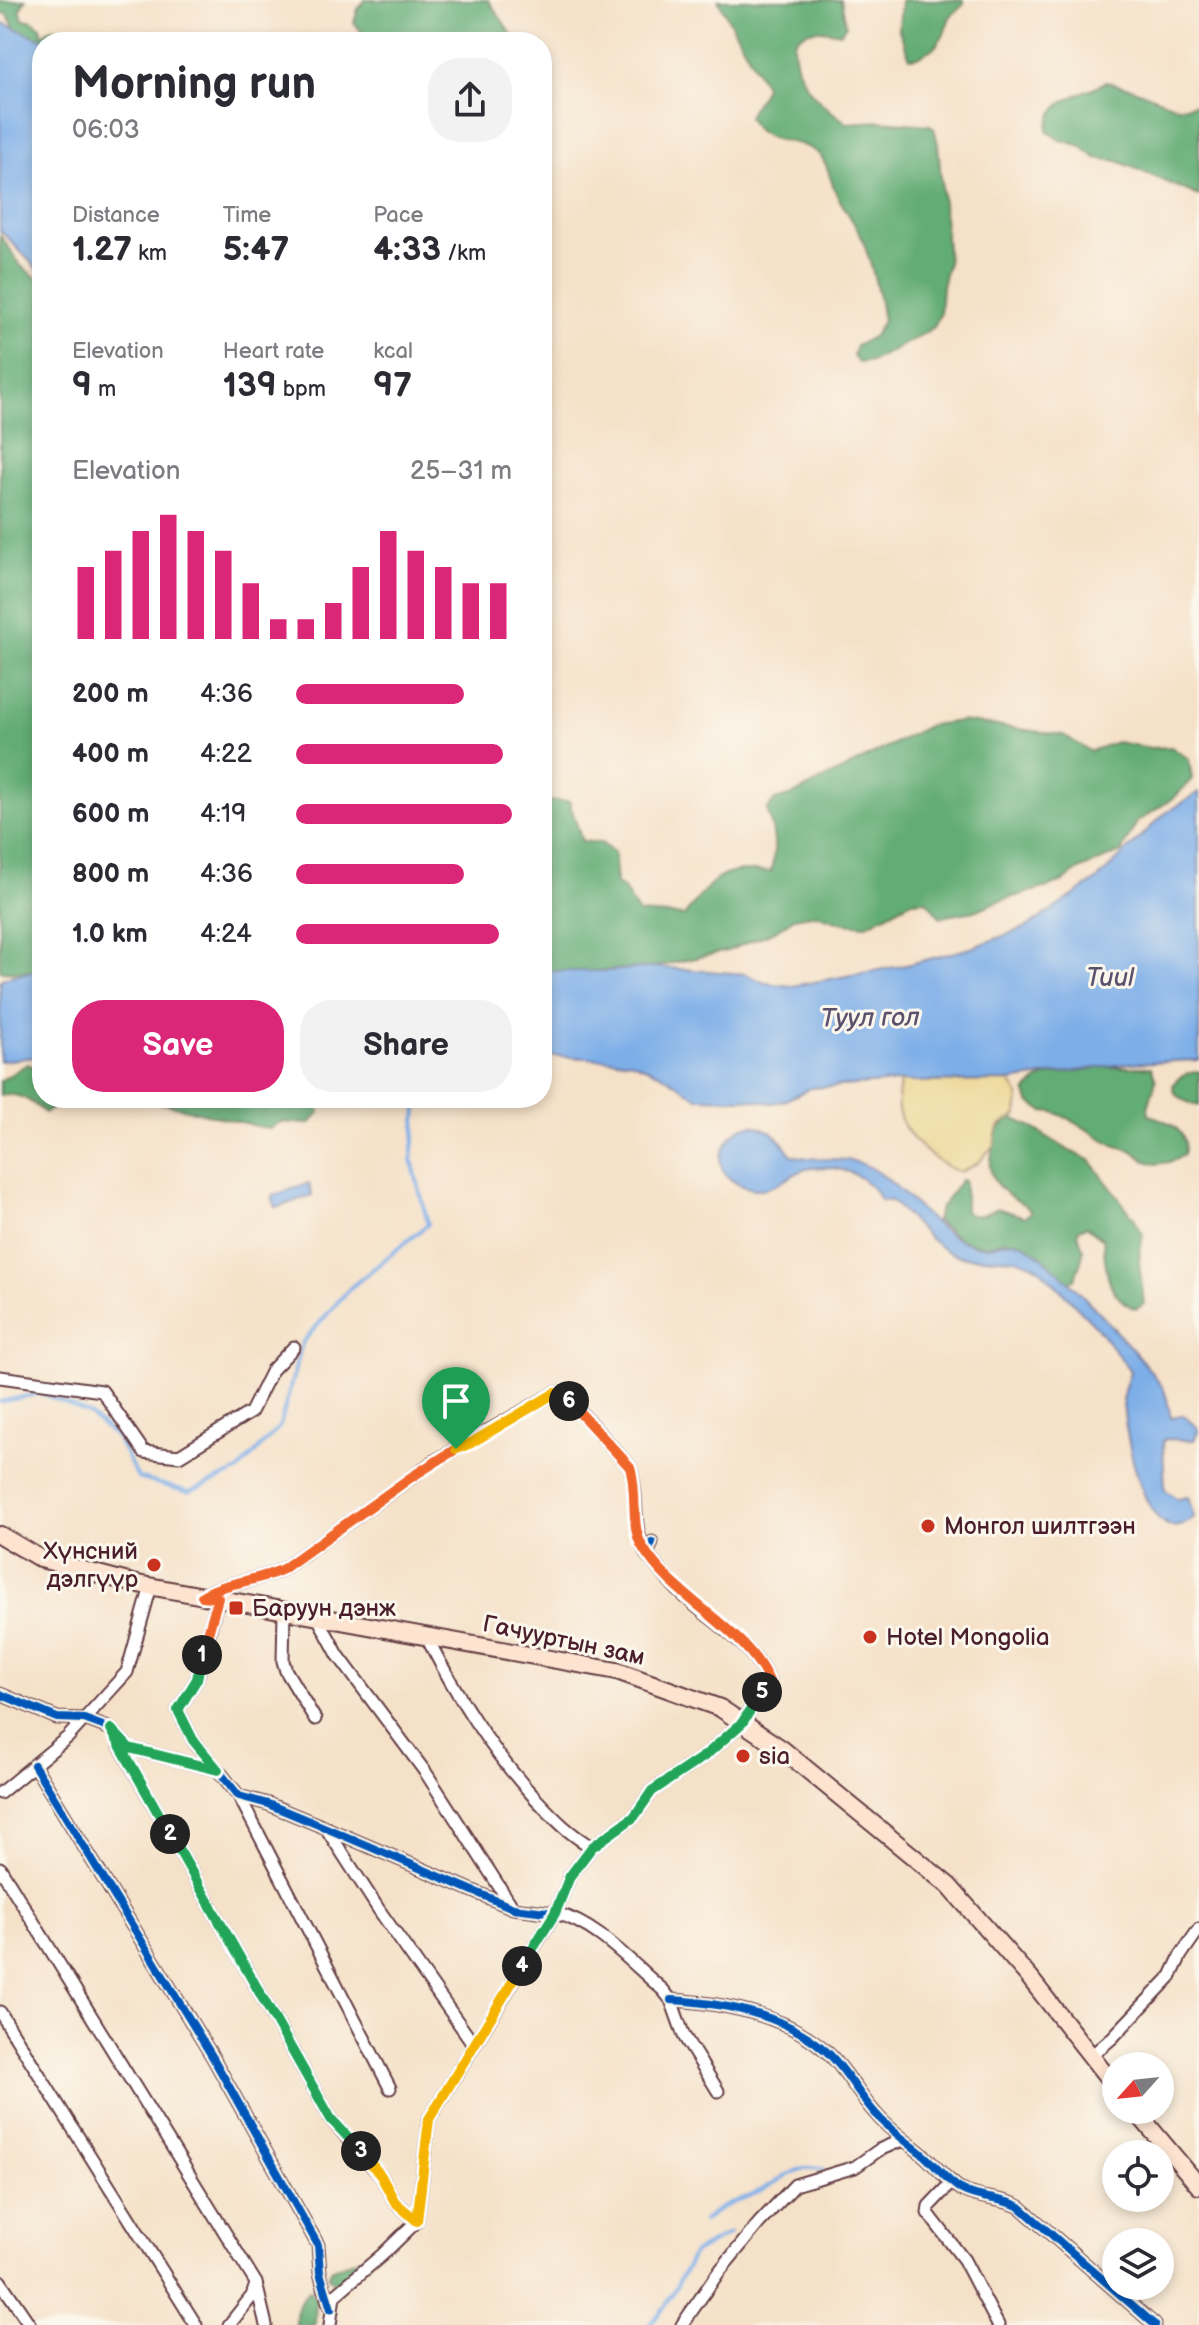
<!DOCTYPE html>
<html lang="en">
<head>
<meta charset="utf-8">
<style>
	body { margin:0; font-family:"Balsamiq Sans",sans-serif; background:#f2f2f3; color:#2b2b33; height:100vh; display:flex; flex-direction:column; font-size:30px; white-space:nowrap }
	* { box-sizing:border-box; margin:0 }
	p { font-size:26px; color:#7c7c81 }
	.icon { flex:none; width:44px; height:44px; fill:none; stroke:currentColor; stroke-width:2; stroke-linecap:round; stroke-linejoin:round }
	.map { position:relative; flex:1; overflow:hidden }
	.drawer { position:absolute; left:32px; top:32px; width:520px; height:1076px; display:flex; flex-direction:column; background:#fff; border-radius:32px; box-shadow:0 4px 12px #0003 }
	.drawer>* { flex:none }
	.needle { width:52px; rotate:243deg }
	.tools { position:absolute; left:1102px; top:2052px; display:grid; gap:16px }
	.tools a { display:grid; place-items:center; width:72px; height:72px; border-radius:50%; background:#fff; box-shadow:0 4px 12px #0003; font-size:40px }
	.pin { position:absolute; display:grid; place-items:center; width:68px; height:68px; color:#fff; margin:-82px -34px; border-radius:50% 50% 50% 0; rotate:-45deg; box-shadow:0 0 8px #0007 }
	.pin .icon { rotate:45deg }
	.km { position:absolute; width:40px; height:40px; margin:-20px; border-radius:50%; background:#222; color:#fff; font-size:22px; line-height:40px; text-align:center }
	.round { display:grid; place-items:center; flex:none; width:84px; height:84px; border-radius:32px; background:#f2f2f3 }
	.head { display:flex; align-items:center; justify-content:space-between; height:136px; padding:0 40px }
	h1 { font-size:44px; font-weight:600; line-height:60px }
	.metrics { display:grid; grid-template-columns:repeat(3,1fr); gap:12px; height:136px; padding:8px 40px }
	.metrics div { display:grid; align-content:center }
	.metrics b { font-size:34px; font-weight:600 }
	.metrics small { font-size:22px; font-weight:400 }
	.metrics p { font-size:22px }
	.chart { height:224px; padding:16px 40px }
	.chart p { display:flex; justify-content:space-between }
	.chart svg { width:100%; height:144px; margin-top:8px; stroke:#db2777; stroke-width:6 }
	.primary-button { display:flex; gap:16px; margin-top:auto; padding:16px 40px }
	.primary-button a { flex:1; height:92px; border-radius:32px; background:#db2777; color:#fff; font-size:32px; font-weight:600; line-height:92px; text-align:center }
	.primary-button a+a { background:#f2f2f3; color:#2b2b33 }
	ul { padding:0 40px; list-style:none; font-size:26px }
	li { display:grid; grid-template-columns:128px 96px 1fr; align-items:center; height:60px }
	li i { height:20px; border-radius:10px; background:#db2777 }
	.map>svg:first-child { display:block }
</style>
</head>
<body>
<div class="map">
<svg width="1199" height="2325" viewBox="0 0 1199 2325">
	<rect width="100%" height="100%" fill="#fbf7ec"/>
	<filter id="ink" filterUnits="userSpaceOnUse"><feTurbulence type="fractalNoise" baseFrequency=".0125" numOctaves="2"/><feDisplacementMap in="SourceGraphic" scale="16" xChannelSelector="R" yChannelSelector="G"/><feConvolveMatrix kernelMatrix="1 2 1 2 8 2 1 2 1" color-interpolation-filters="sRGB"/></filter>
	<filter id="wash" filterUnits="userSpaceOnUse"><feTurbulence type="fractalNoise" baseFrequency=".006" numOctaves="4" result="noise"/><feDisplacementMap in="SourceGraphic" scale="32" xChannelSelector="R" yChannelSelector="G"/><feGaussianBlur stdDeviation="1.8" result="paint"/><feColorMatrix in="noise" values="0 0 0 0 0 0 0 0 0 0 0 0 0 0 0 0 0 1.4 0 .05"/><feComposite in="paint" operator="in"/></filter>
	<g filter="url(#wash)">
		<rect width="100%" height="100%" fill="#f5e1c8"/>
		<path fill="#62ac74" stroke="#566650" stroke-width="2" d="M26 0 20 9 23 20H31L41 27 42 35 52 28 73 31 70 42H43L17 33 7 13 0 15V1Z
			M365 0H488L517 42H369L354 22 358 9Z
			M718 0H841L846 25 840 33C821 29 808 26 794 41 794 82 816 101 847 123L881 121 930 125 934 128 938 144 948 262 942 287 940 314 934 327 918 337 872 361 858 363 853 356 856 346 874 336 883 321C879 293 872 265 862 238 855 223 845 210 837 195 831 183 828 160 816 152 790 134 767 150 748 118 752 104 760 102 765 86Z
			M901 0H964V4L950 17 944 34 935 47 918 57 910 58 899 30Z
			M1106 82 1131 88 1179 107 1199 104V196L1118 161 1096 158 1079 145 1060 140 1047 131C1050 98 1081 95 1106 82Z
			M0 235 21 266 42 282V969L26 972 0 971Z
			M961 721 1063 735 1090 751 1117 742 1151 748 1171 747 1189 759 1192 779 1175 797 1137 822 1121 852 1079 870 1061 883 996 902 975 911 940 917 926 900 912 901 867 925 843 923 816 914 794 918 775 931 727 951 655 967 605 971H542V801H569L582 841 601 843 614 852 616 884 624 889 638 913 684 916C714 878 719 867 771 872 777 848 774 832 767 810L775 800 793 795 930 725Z
			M27 1064 42 1070C42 1089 42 1093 51 1109L45 1113C31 1101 20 1092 0 1095V1081Z
			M1104 1067H1151L1156 1081 1148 1108 1149 1115C1169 1121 1190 1131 1184 1155L1169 1162 1156 1164 1146 1161 1133 1151 1114 1145 1069 1119 1054 1112 1043 1111 1029 1102 1026 1093C1038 1069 1081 1070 1104 1067Z
			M1199 1071V1106C1166 1097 1163 1078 1199 1071Z
			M140 1098H301L314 1100 320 1112 310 1124 280 1122 269 1129Z
			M1012 1118 1028 1125 1070 1151 1090 1160 1134 1218 1143 1234 1139 1261 1144 1304 1136 1309C1105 1296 1106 1268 1103 1239L1086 1226 1078 1230C1078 1238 1082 1243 1083 1250 1083 1259 1078 1270 1075 1278L1068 1282 1021 1242 1004 1240 989 1246 964 1242 936 1221 939 1210 961 1180 965 1181V1212C977 1219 986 1214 997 1208L1025 1217 1031 1212C1026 1204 1019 1202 1011 1197 986 1179 989 1168 994 1142 997 1129 1000 1125 1012 1118Z
			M366 2255 370 2262 341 2283H335L328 2277 332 2269Z
			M310 2290 316 2299 315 2325H296C295 2312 299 2299 310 2290Z"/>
		<path fill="#eeda9e" stroke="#9c7c64" stroke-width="2" d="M1010 1081 1019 1096 1017 1115 1001 1124 996 1133 994 1145 978 1163 961 1172C936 1165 902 1135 898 1109 897 1101 899 1091 900 1082Z"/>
		<path fill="#7daee8" stroke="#64668a" stroke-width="2" d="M0 22 49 42H42V274L0 230Z
			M1199 792V1060L1131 1063 1010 1081 900 1082 810 1088 784 1101 772 1103 748 1099 698 1098 661 1074 630 1061 542 1055V971H605L655 967 746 974 765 983 792 986 906 965 971 948 1027 927 1098 879 1163 815Z
			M42 969V1056L0 1061V981L6 977Z
			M752 1125C774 1129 779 1139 792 1155 817 1163 845 1154 869 1167 901 1183 930 1229 965 1242 971 1244 983 1247 989 1246 1000 1245 1006 1239 1018 1242 1044 1248 1147 1362 1163 1388 1168 1398 1168 1407 1171 1417L1182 1415 1197 1427 1198 1432 1194 1440 1164 1439 1163 1444 1165 1490 1178 1499 1188 1497 1194 1517C1146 1563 1124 1428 1123 1401 1122 1390 1128 1381 1130 1371L1096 1326 1041 1270C1014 1248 978 1266 949 1252 929 1242 908 1215 891 1201L880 1200C868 1173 834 1163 806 1169 792 1173 781 1185 767 1188 747 1193 713 1177 722 1153 728 1138 736 1127 752 1125Z
			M309 1183 312 1195 276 1208 272 1196Z"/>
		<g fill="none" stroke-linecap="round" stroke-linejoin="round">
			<path stroke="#7daee8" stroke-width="4" d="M0 1402 41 1393 87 1413 117 1438 138 1478 189 1492 238 1471 280 1426 302 1343 350 1288 428 1224 412 1160 417 1109 416 1098
				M704 2221C720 2205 740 2201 759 2191 774 2184 788 2173 804 2168 810 2167 817 2169 823 2169
				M650 2325 666 2305 694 2253 730 2233"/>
		</g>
	</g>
	<g filter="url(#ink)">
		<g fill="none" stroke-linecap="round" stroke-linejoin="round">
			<defs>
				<path id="street" d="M0 1377 102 1391 144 1452 179 1456 251 1412 272 1370 294 1347
					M202 1596C227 1581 257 1582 283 1569L433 1462 555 1393 561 1394 571 1402 630 1467C640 1497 630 1527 647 1555
					M284 1610 283 1661 286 1671 315 1719
					M317 1616 338 1655 426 1773 513 1908
					M426 1636C457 1696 490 1750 536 1799 554 1818 569 1834 592 1847
					M0 1694 57 1718 84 1719 111 1729 129 1748 218 1770 239 1796 268 1804 326 1828 513 1908 555 1913 570 1876 592 1847 634 1817 652 1791 706 1755 742 1723 769 1681C751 1640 706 1619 676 1588 666 1578 657 1566 647 1555L652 1542
					M119 1744 331 2119 381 2176 395 2202 417 2221
					M34 1765 212 2056 318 2245 320 2273 329 2305
					M217 1770 193 1740 178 1710 197 1679 218 1598
					M0 1793 68 1737 127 1672 151 1586
					M239 1796 390 2088
					M326 1828 379 1910 474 2045
					M0 1868 256 2283 266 2325
					M671 2000C723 2003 786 2015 826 2051 846 2069 857 2093 875 2113 889 2130 905 2140 921 2153 935 2164 946 2181 962 2190 980 2200 1002 2197 1020 2207L1155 2325
					M0 2012 196 2325
					M1090 2057 1112 2038 1171 1976 1181 1955 1199 1929
					M952 2182 929 2206 928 2213 964 2260 998 2325
					M0 2281 30 2325
					M229 2325 252 2296 256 2284
					M330 2325 334 2296 382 2255 417 2221 429 2119 555 1913C598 1924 630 1962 663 1990L671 2000 684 2036 718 2091
					M682 2325 718 2273 759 2223 795 2185 855 2167 879 2150 902 2140"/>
				<path id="secondary" d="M0 1535 41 1559 132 1583 617 1671 720 1708 782 1749 949 1886 1029 1977 1116 2088
					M1135 2110 1199 2186"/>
			</defs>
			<use href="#street" stroke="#643c43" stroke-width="15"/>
			<use href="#secondary" stroke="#643c43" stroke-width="20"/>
			<use href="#street" stroke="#fff" stroke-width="11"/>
			<use href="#secondary" stroke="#fde4d1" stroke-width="16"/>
			<defs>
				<path id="cycleway" d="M202 1596C227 1581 257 1582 283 1569L433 1462 555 1393 561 1394 571 1402 630 1467C640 1497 630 1527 647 1555
					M0 1694 57 1718 84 1719 111 1729 129 1748 218 1770 239 1796 268 1804 326 1828 513 1908 555 1913 570 1876 592 1847 634 1817 652 1791 706 1755 742 1723 769 1681C751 1640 706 1619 676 1588 666 1578 657 1566 647 1555L652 1542
					M34 1765 212 2056 318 2245 320 2273 331 2309
					M671 2000C723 2003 786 2015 826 2051 846 2069 857 2093 875 2113 889 2130 905 2140 921 2153 935 2164 946 2181 962 2190 980 2200 1002 2197 1020 2207L1155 2325"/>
			</defs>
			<use href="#cycleway" stroke="#fbf7ec" stroke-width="13"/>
			<use href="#cycleway" stroke="#0057b8" stroke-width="8"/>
		</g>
	</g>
	<g fill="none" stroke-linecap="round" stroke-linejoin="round" filter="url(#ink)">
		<defs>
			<path id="split-1" d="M202 1655 218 1598 202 1596C227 1581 257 1582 283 1569L410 1478 456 1449"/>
			<path id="split-2" d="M170 1834 111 1729 129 1748 218 1770 193 1740 178 1710 197 1679 202 1655"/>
			<path id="split-3" d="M170 1834 331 2119 361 2151"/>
			<path id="split-4" d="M361 2151 381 2176 395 2202 417 2221 429 2119 522 1966"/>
			<path id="split-5" d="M522 1966 555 1913 570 1876 592 1847 634 1817 652 1791 706 1755 742 1723 762 1692"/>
			<path id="split-6" d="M569 1401 630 1467C638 1492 630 1526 642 1546 673 1599 745 1627 769 1681L762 1692"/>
			<path id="split-7" d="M456 1449 471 1443 555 1393 561 1394 569 1401"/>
		</defs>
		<use href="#split-1" stroke="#fff" stroke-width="16"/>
		<use href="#split-2" stroke="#fff" stroke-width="16"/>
		<use href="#split-3" stroke="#fff" stroke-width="16"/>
		<use href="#split-4" stroke="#fff" stroke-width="16"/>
		<use href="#split-5" stroke="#fff" stroke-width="16"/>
		<use href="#split-6" stroke="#fff" stroke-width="16"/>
		<use href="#split-7" stroke="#fff" stroke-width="16"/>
		<use href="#split-1" stroke="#f0652b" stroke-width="10"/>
		<use href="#split-2" stroke="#22a559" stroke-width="10"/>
		<use href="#split-3" stroke="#22a559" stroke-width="10"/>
		<use href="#split-4" stroke="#f5b400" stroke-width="10"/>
		<use href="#split-5" stroke="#22a559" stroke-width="10"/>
		<use href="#split-6" stroke="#f0652b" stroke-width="10"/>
		<use href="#split-7" stroke="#f5b400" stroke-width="10"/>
	</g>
	<g fill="#c8321e" stroke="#fbf7ec" stroke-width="3">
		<circle cx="928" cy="1526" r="8"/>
		<circle cx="154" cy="1565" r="8"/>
		<rect x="228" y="1600" width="16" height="16" rx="4"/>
		<circle cx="870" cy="1637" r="8"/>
		<circle cx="743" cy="1756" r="8"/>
	</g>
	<g text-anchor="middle" stroke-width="6" stroke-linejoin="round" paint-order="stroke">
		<g font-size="24" fill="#4a1f2b" stroke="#fbf7ec" text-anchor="start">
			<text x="944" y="1534">Монгол шилтгээн</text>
			<text x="138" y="1559" text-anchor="end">Хүнсний<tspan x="138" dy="28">дэлгүүр</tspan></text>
			<text x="252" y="1616">Баруун дэнж</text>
			<text x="886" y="1645">Hotel Mongolia</text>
			<text x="759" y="1764">sia</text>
		</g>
		<g font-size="24" fill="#4a1f2b" stroke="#fbf7ec">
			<text transform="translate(564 1640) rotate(12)" y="8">Гачууртын зам</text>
		</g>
		<g font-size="26" font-style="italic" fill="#5c516d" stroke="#fbf7ec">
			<text x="1110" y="986">Tuul</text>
			<text transform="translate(870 1017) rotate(-1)" y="9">Туул гол</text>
		</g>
	</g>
</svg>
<div class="tools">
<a><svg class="needle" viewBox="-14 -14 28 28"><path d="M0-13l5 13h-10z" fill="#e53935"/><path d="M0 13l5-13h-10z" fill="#7c7c81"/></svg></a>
<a><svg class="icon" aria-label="locate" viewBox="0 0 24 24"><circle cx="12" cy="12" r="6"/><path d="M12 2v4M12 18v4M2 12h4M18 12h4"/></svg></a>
<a><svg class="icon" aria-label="layers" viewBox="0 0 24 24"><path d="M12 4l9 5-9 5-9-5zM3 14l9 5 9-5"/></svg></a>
</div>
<div class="pin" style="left:456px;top:1449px;background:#1e9e55"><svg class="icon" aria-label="arrive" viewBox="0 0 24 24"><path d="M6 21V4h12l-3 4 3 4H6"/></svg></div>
<b class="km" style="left:202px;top:1655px">1</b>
<b class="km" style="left:170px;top:1834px">2</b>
<b class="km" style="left:361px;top:2151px">3</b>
<b class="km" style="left:522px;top:1966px">4</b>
<b class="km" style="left:762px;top:1692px">5</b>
<b class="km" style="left:569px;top:1401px">6</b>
<section class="drawer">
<div class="head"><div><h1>Morning run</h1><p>06:03</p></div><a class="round"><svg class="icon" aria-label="share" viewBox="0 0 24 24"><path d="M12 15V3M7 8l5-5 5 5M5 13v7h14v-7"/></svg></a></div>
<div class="metrics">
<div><p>Distance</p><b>1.27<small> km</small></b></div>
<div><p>Time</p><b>5:47</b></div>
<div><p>Pace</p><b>4:33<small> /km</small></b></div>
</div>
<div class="metrics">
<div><p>Elevation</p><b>9<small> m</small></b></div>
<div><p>Heart rate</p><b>139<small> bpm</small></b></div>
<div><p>kcal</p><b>97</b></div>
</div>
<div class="chart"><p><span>Elevation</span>25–31 m</p>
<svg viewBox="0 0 160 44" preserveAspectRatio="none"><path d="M5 44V22M15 44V17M25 44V11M35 44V6M45 44V11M55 44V17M65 44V27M75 44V38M85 44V38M95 44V33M105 44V22M115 44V11M125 44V17M135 44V22M145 44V27M155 44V27"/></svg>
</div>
<ul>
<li><b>200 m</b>4:36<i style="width:78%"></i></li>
<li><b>400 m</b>4:22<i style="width:96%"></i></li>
<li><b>600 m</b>4:19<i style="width:100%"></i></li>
<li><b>800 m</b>4:36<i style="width:78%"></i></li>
<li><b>1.0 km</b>4:24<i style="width:94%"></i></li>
</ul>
<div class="primary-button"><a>Save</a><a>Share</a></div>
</section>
</div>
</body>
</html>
